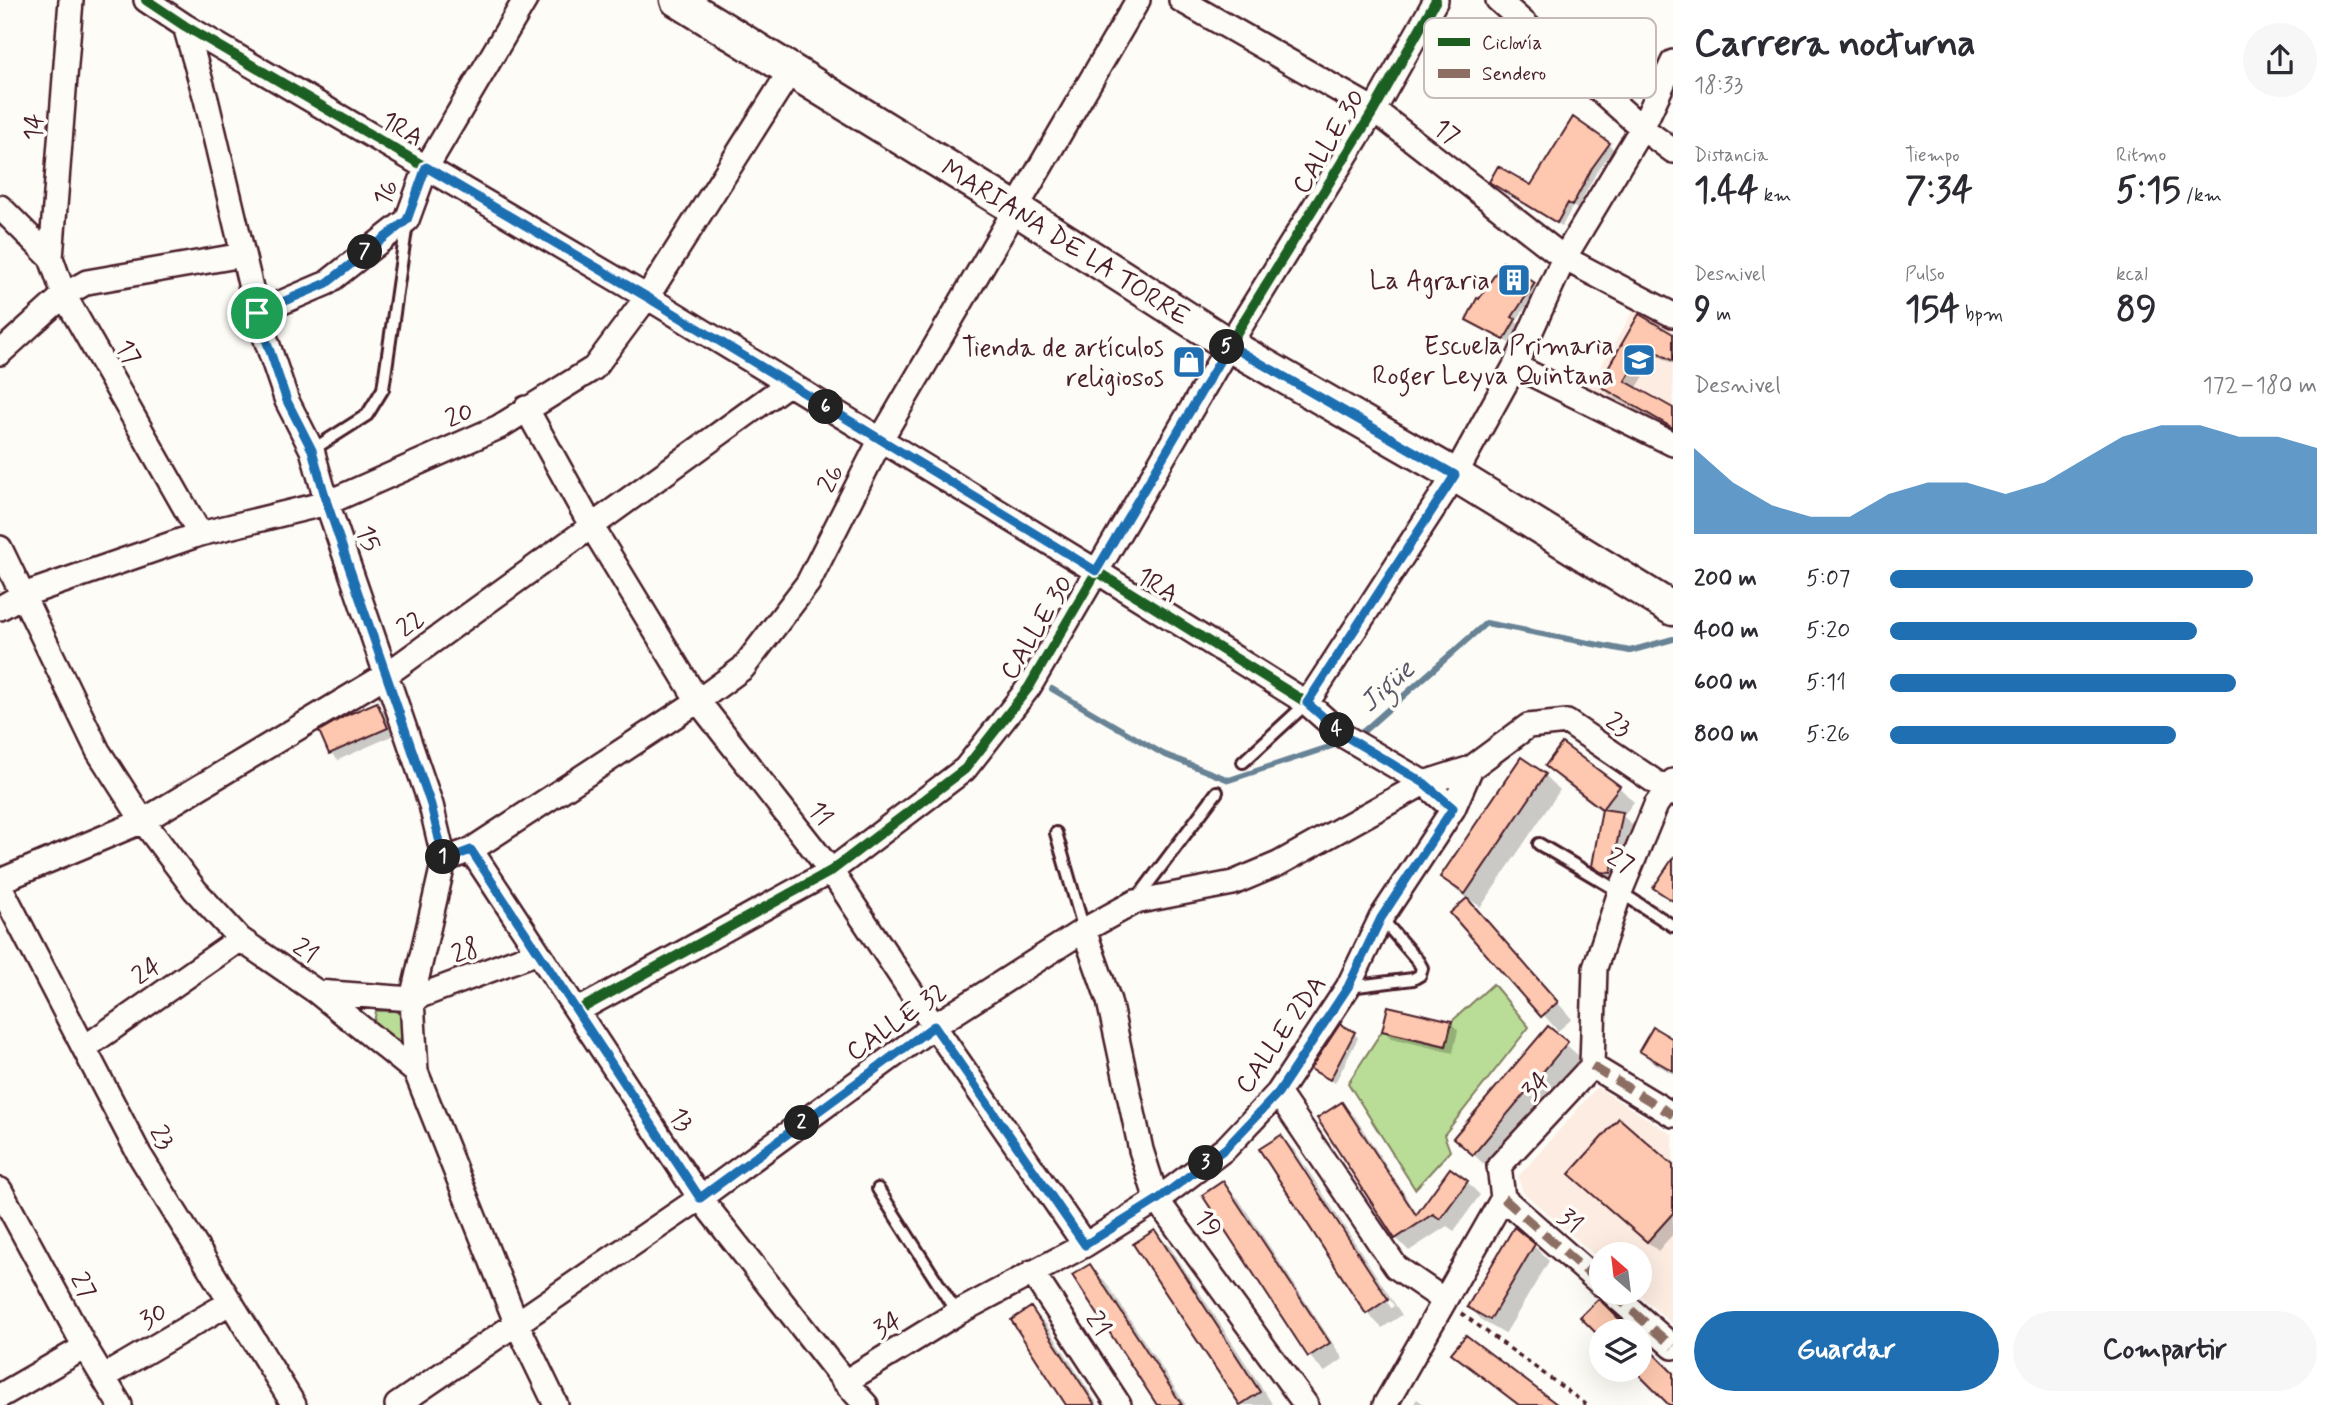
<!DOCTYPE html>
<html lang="es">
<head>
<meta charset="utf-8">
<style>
	body { margin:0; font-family:Mynerve,sans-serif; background:#f7f7f7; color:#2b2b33; height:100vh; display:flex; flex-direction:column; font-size:26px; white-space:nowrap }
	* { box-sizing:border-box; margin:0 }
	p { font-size:23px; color:#7c7c81 }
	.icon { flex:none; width:38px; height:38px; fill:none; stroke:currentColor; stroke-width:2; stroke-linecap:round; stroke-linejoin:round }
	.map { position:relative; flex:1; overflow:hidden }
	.details { display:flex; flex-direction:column; background:#fff; width:665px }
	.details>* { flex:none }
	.needle { width:46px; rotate:332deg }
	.tools { position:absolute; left:1589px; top:1242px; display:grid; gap:14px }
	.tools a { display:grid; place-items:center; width:63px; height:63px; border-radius:50%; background:#fff; box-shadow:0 7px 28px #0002; font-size:35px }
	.pin { position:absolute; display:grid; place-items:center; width:60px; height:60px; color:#fff; margin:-30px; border:4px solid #fff; border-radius:50%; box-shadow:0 2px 7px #0007 }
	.km { position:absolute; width:35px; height:35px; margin:-18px; border-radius:50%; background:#222; color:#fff; font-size:19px; line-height:35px; text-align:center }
	.round { display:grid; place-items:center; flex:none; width:74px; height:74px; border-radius:37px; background:#f7f7f7 }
	.head { display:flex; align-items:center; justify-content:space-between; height:119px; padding:0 21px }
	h1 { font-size:38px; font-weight:700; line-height:52px }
	.stats { display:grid; grid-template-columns:repeat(3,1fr); gap:10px; height:119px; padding:7px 21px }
	.stats div { display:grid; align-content:center }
	.stats b { font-size:35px; font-weight:700 }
	.stats small { font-size:19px; font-weight:400 }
	.stats p { font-size:19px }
	.chart { height:196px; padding:14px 21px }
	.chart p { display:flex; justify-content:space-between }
	.chart svg { width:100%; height:126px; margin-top:7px; fill:#1f6fb2; opacity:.7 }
	.cta { display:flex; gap:14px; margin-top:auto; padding:14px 21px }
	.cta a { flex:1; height:80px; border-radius:42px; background:#1f6fb2; color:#fff; font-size:28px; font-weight:700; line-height:80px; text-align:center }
	.cta a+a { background:#f7f7f7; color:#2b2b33 }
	ul { padding:0 21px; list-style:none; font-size:23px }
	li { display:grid; grid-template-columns:112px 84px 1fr; align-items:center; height:52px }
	li i { height:18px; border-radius:9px; background:#1f6fb2 }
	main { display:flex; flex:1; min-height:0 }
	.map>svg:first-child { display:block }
</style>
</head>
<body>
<main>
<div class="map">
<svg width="1673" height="1405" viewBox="0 0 1673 1405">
	<rect width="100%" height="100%" fill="#fdfcf7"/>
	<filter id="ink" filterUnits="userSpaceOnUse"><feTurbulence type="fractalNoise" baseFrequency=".0143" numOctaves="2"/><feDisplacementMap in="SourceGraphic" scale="14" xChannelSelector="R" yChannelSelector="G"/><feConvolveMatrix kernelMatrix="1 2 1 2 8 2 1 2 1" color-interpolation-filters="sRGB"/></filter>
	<g filter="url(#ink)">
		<path fill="#fdece1" d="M1635 308 1673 329V436L1587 390Z
			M1597 1087 1673 1135V1325L1637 1293H1640V1255H1601V1261L1523 1192 1518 1177Z"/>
		<path fill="#b9dc97" stroke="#827e61" stroke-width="2" d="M1493 984 1529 1027 1444 1135 1450 1151 1415 1189 1348 1083 1382 1031 1446 1046 1452 1021Z
			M376 1011H396L407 1020 401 1039H382L373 1028Z"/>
		<path fill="#0003" fill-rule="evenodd" d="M1609 144 1613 149 1596 173 1577 209 1573 206 1562 226 1495 186 1532 188Z
			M1534 284 1538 289 1516 321 1519 325 1509 343 1468 319Z
			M1639 317 1673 336V364L1657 355 1636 389 1673 410V431L1610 395 1600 385Z
			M376 704 384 711 394 735 338 760 331 753Z
			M1547 765 1619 787 1634 802 1623 816 1637 829 1626 888 1609 881 1593 865 1603 812 1562 781Z
			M1545 775 1560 790 1481 907 1458 892 1443 877Z
			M1453 913 1482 916 1572 1019 1558 1031Z
			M1451 1023 1458 1030 1453 1053 1391 1038 1384 1031Z
			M1549 1029 1582 1059 1489 1169 1456 1138Z
			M1354 1033 1358 1038 1335 1083 1313 1069Z
			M1673 1042V1074L1651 1061 1641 1051Z
			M1342 1104 1355 1117 1418 1215 1467 1182 1480 1195 1454 1231 1447 1226 1409 1251 1396 1238Z
			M1281 1137 1296 1152 1402 1315 1382 1328 1367 1313ZM1290 1152H1294L1394 1306 1391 1308Z
			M1673 1167V1234L1658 1251 1581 1184Z
			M1223 1183 1238 1198 1343 1359 1325 1372 1309 1356 1204 1195Z
			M1155 1232 1170 1247 1273 1405H1240Z
			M1534 1246 1549 1261 1505 1334 1484 1322 1469 1307Z
			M1090 1266 1105 1281 1186 1405H1159Z
			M1031 1309 1046 1324 1098 1405H1068Z
			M1454 1353 1555 1405H1517L1469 1368Z
			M1417 1399 1425 1405H1413Z"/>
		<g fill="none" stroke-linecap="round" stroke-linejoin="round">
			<path stroke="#678395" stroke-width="6" d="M1052 689 1163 754 1229 780 1344 742
				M1357 737 1486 623 1630 651 1673 639"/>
		</g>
		<path fill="#fdc8af" stroke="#4a1f2b" stroke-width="2" d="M1573 117 1610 143 1592 168 1572 206 1568 203 1557 223 1489 182 1498 166 1531 185Z
			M1503 262 1535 283 1512 317 1516 319 1504 340 1466 320 1477 298 1479 299Z
			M1639 314 1673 334V361L1646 346 1625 381 1673 408V428L1598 385Z
			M377 702 388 728 329 754 319 731 347 715Z
			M1562 743 1620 786 1602 809 1545 766Z
			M1521 757 1546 774 1465 894 1440 877Z
			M1602 809 1623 812 1611 873 1601 872 1592 866Z
			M1673 858V901L1653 888Z
			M1467 898 1558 1002 1541 1017 1450 913Z
			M1388 1006 1452 1021 1446 1046 1382 1031Z
			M1340 1024 1355 1032 1330 1080 1310 1069Z
			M1548 1026 1568 1042 1473 1155 1453 1138Z
			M1653 1027 1673 1039V1071L1639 1051Z
			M1342 1102 1416 1215 1450 1168 1468 1181 1440 1219 1433 1214 1395 1239 1317 1118Z
			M1619 1118 1673 1165V1213L1647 1242 1569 1174Z
			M1281 1135 1388 1299 1366 1314 1259 1149Z
			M1223 1181 1330 1343 1308 1357 1202 1195Z
			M1514 1227 1535 1244 1490 1320 1467 1307Z
			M1155 1230 1260 1392 1240 1405 1133 1244Z
			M1090 1264 1182 1405H1157L1072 1275Z
			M1598 1299 1603 1303 1632 1332H1595L1580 1317Z
			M1031 1307 1095 1405H1066L1011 1320Z
			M1466 1335 1558 1405H1519L1451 1353Z
			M1640 1340 1673 1373V1405H1669L1640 1376Z"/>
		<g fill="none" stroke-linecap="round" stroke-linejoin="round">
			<defs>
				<path id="lane" d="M312 450 367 415 383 389 407 223
					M1243 762 1307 703
					M1056 833 1084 930
					M1539 844 1620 892 1673 926
					M1136 900 1217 792
					M1349 987 1413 979 1420 975 1422 968 1418 961 1381 918
					M878 1189 957 1313"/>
				<path id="street" d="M146 0 185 26 647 297 1096 571 1307 703 1344 736 1424 783 1453 809
					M1181 0 1374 110 1564 258 1673 315
					M1498 0 1642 128 1673 151
					M185 26 206 99 257 313 287 401 312 450 327 503 431 805 444 860 412 999 416 1072
					M0 207 51 258 64 295 200 534
					M51 258 71 0
					M257 313 327 283 407 220 426 168 525 0
					M0 353 64 295 87 282 243 255
					M1515 366 1673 444
					M526 408 592 527 698 701 831 871 934 1026 1085 1245
					M0 548 98 751 143 821 195 890 240 939 317 992 416 1072 516 1322 556 1405
					M0 608 23 595 200 534 327 503 499 427 594 368 647 297 791 70
					M1307 703 1455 475 1515 366 1564 258 1642 128 1673 62
					M471 850 700 1198 845 1382 866 1405
					M444 860 471 850 698 701 743 668 808 583 881 439 1138 0
					M0 881 143 821 386 675 788 384
					M0 886 139 1154 294 1405
					M1084 930 1109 1001 1141 1150 1157 1200 1306 1405
					M317 992 412 999 538 952
					M577 1011 831 871 965 769 1029 687 1229 345 1374 110 1436 0
					M84 1048 240 939
					M1592 1066 1673 1115
					M1278 1093 1396 1267 1444 1300
					M0 1190 85 1347 120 1405
					M1503 1198 1601 1284
					M1032 1272 1119 1405
					M1612 1293 1673 1347
					M103 1377 231 1302
					M845 1382 957 1313 1085 1245 1157 1200 1226 1148 1278 1093 1348 987 1381 918 1453 809 1471 768 1528 726 1567 722 1673 794
					M0 1396 85 1347
					M397 1405 700 1198 934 1026 1084 930 1135 902 1233 883 1278 864 1424 783 1471 768
					M1385 1405 1503 1198 1499 1166 1592 1066 1595 968 1620 892 1656 805 1673 781"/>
				<g id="secondary">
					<path id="s1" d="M677 0 1016 209 1229 345 1455 475 1673 609"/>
				</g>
			</defs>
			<use href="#lane" stroke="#4a1f2b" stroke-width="16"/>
			<use href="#street" stroke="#4a1f2b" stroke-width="28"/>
			<use href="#secondary" stroke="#4a1f2b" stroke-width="37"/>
			<path stroke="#4a1f2b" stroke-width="3.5" stroke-dasharray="5 5" stroke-linecap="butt" d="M1461 1313 1587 1405"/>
			<use href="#lane" stroke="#fdfcf7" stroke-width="10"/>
			<use href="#street" stroke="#fdfcf7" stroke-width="23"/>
			<use href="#secondary" stroke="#fdfcf7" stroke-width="32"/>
			<path stroke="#8d6e63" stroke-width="9" stroke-dasharray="18 9" stroke-linecap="butt" d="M1592 1066 1673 1115
				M1503 1198 1601 1284
				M1612 1293 1673 1347"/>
			<defs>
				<path id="cycleway" d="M146 0 185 26 647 297 1096 571 1307 703 1344 736 1424 783 1453 809
					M577 1011 831 871 965 769 1029 687 1229 345 1374 110 1436 0"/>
			</defs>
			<use href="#cycleway" stroke="#fdfcf7" stroke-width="15"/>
			<use href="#cycleway" stroke="#1b5e20" stroke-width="10"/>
		</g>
	</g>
	<g fill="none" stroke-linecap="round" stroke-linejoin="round" filter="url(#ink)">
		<defs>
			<path id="route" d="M426 167 647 297 1096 571 1229 345 1455 475 1307 703 1345 736 1424 783 1453 808 1381 918 1348 987 1278 1093 1226 1148 1157 1200 1085 1245 934 1026 700 1198 471 850 444 860 431 805 327 503 312 450 287 401 257 313 327 283 407 220Z"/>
		</defs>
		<use href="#route" stroke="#fff" stroke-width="14"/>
		<use href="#route" stroke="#1f6fb2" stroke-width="9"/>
	</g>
	<defs>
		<symbol id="building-square" viewBox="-11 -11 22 22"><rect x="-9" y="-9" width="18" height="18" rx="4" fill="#1f6fb2" stroke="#fdfcf7"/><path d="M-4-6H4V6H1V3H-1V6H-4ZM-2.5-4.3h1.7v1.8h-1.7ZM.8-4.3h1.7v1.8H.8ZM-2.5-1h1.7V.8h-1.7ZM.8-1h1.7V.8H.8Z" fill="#fff"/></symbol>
		<symbol id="school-square" viewBox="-11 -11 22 22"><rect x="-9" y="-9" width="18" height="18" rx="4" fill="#1f6fb2" stroke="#fdfcf7"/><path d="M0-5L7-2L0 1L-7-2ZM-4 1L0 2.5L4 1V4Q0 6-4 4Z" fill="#fff"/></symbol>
		<symbol id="shop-square" viewBox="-11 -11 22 22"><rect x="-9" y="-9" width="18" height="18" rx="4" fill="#1f6fb2" stroke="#fdfcf7"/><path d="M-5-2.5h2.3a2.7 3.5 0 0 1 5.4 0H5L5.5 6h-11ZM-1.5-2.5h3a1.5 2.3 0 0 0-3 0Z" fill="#fff"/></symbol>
	</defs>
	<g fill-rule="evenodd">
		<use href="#building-square" x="1495" y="261" width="38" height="38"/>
		<use href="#school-square" x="1620" y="341" width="38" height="38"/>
		<use href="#shop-square" x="1170" y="343" width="38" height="38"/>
	</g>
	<g text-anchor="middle" stroke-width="7" stroke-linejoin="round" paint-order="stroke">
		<g font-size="26" fill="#4a1f2b" stroke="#fdfcf7">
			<text transform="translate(33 127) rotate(-86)" y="9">14</text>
			<text transform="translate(403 128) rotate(30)" y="9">1RA</text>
			<text transform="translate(1447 131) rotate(38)" y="9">17</text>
			<text transform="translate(1328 141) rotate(-59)" y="9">CALLE 30</text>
			<text transform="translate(385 192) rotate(-64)" y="9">16</text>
			<text dy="9" stroke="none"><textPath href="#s1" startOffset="458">MARIANA DE LA TORRE</textPath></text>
			<text transform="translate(129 352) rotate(60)" y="9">17</text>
			<text transform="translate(459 414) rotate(-23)" y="9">20</text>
			<text transform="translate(830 478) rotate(-63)" y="9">26</text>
			<text transform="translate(369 538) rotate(71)" y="9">15</text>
			<text transform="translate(1158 584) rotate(32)" y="9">1RA</text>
			<text transform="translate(410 623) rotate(-36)" y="9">22</text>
			<text transform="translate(1036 627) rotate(-59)" y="9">CALLE 30</text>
			<text transform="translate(1619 724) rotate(34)" y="9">23</text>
			<text transform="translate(821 813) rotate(52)" y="9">11</text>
			<text transform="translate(1621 860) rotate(31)" y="9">27</text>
			<text transform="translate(306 950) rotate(35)" y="9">21</text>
			<text transform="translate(465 950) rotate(-21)" y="9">28</text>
			<text transform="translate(146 970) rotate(-35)" y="9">24</text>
			<text transform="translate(896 1021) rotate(-35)" y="9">CALLE 32</text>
			<text transform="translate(1280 1034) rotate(-55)" y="9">CALLE 2DA</text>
			<text transform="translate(1535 1085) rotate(-47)" y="9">34</text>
			<text transform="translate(682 1119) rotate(57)" y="9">13</text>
			<text transform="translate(163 1137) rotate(61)" y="9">23</text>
			<text transform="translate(1571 1220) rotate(41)" y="9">31</text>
			<text transform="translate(1209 1223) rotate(54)" y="9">19</text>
			<text transform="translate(84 1285) rotate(62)" y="9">27</text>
			<text transform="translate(153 1315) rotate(-30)" y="9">30</text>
			<text transform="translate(1099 1323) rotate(57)" y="9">21</text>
			<text transform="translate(887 1324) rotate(-31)" y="9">34</text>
		</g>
		<g font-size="26" fill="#4a1f2b" stroke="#fdfcf7" text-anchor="end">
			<text x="1490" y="289">La Agraria</text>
			<text x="1614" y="354">Escuela Primaria<tspan x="1614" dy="30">Roger Leyva Quintana</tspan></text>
			<text x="1164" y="356">Tienda de artículos<tspan x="1164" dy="30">religiosos</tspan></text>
		</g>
		<g font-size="28" font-style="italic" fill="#5b5969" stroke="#fdfcf7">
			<text transform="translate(1386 685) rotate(-42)" y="10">Jigüe</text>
		</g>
	</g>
	<rect x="1424" y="18" width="232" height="80" rx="10" fill="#fdfcf7" stroke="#c7baba" stroke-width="2"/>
	<rect x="1438" y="38" width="32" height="8" fill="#1b5e20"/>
	<rect x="1438" y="69" width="32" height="9" fill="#8d6e63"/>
	<g font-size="19" fill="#4a1f2b">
		<text x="1482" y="49">Ciclovía</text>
		<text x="1482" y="80">Sendero</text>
	</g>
</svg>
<div class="tools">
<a><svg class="needle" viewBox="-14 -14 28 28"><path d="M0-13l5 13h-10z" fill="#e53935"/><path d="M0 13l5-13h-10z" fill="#7c7c81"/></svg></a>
<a><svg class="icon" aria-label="layers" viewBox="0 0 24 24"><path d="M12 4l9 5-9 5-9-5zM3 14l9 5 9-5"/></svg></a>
</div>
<div class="pin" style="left:257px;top:313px;background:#1e9e55"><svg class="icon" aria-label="arrive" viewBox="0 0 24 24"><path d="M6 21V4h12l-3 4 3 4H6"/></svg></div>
<b class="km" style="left:443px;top:857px">1</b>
<b class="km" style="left:802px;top:1123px">2</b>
<b class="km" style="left:1206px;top:1163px">3</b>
<b class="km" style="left:1337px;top:730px">4</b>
<b class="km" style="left:1227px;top:347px">5</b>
<b class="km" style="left:826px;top:407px">6</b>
<b class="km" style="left:365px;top:252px">7</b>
</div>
<section class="details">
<div class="head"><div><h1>Carrera nocturna</h1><p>18:33</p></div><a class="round"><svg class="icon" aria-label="share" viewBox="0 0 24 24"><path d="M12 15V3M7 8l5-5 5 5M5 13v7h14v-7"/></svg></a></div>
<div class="stats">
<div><p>Distancia</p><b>1.44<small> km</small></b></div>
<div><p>Tiempo</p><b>7:34</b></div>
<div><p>Ritmo</p><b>5:15<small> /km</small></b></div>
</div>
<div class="stats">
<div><p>Desnivel</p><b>9<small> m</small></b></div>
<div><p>Pulso</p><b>154<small> bpm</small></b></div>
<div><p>kcal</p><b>89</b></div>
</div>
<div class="chart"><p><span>Desnivel</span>172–180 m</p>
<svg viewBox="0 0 160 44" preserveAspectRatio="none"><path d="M0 44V14L10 26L20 34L30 38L40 38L50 30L60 26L70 26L80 30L90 26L100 18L110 10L120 6L130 6L140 10L150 10L160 14V44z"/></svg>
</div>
<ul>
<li><b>200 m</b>5:07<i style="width:85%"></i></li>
<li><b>400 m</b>5:20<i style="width:72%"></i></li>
<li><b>600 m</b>5:11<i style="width:81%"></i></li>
<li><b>800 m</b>5:26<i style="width:67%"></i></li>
</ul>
<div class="cta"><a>Guardar</a><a>Compartir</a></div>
</section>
</main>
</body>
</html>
